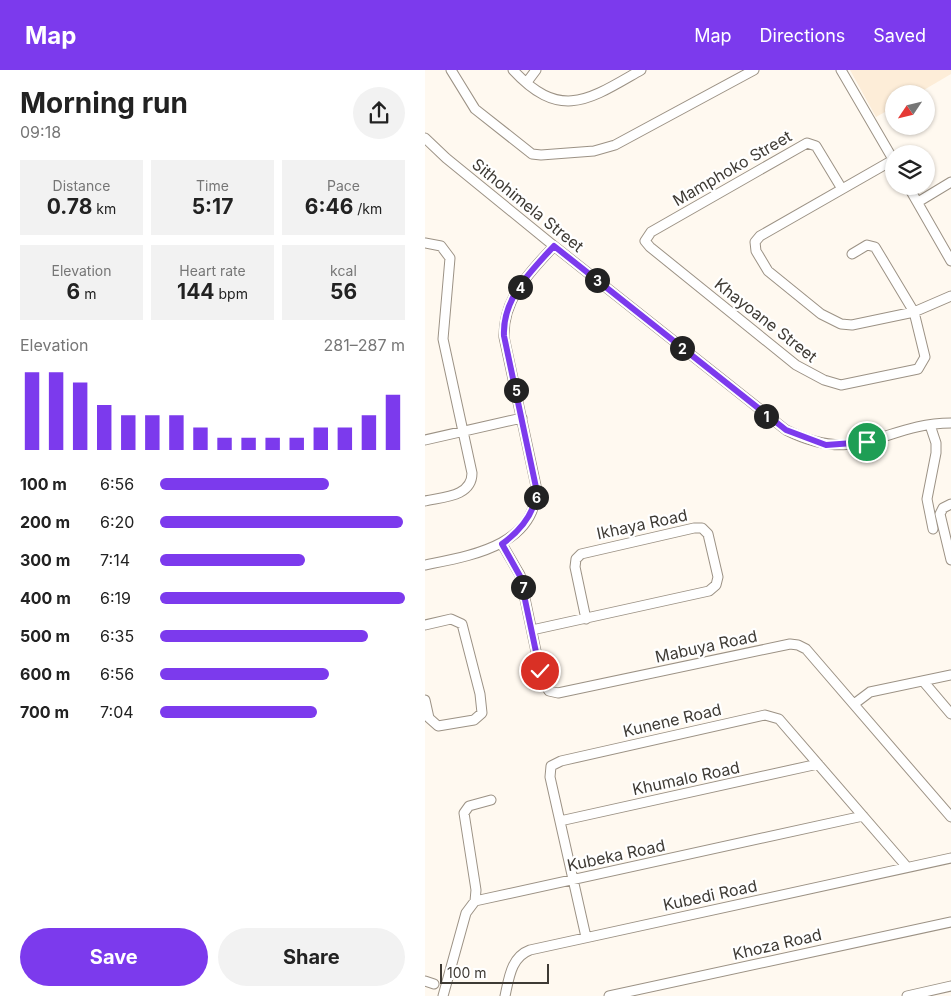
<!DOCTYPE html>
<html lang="en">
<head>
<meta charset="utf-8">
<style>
	body { margin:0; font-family:Inter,sans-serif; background:#f2f2f2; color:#222; height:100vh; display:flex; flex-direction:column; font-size:19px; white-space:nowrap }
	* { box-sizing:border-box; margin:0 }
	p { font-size:16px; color:#767676 }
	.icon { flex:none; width:28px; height:28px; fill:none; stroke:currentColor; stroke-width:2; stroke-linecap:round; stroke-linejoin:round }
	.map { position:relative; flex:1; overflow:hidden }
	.panel { display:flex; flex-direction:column; background:#fff; width:425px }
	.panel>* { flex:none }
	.needle { width:32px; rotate:235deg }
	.buttons { position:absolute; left:460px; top:15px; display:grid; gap:10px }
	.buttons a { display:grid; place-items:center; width:50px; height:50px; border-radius:50%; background:#fff; box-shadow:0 1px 4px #0004; font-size:25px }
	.scale { position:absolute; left:15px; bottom:12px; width:109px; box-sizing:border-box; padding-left:5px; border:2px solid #3e3a34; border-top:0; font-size:14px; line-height:18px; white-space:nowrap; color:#3e3a34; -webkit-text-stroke:4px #fff; paint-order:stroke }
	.pin { position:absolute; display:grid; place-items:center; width:42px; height:42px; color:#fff; margin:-21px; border:2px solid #fff; border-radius:50%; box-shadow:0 1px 5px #0007 }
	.km { position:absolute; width:25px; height:25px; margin:-12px; border-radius:50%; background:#222; color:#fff; font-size:14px; line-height:25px; text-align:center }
	.round { display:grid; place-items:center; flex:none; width:52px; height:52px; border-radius:26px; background:#f2f2f2 }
	.head { display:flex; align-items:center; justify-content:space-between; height:85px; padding:0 20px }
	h1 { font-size:28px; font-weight:700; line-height:38px }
	.figures { display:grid; grid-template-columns:repeat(3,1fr); gap:8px; height:85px; padding:5px 20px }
	.figures div { display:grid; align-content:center; border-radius:0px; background:#f2f2f2; text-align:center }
	.figures b { font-size:21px; font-weight:700 }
	.figures small { font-size:14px; font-weight:400 }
	.figures p { font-size:14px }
	.chart { height:140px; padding:10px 20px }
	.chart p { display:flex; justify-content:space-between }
	.chart svg { width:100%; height:90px; margin-top:5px; stroke:#7c3aed; stroke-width:6 }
	.action { display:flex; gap:10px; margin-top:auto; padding:10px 20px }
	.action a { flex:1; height:58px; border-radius:30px; background:#7c3aed; color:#fff; font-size:20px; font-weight:700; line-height:58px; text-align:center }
	.action a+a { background:#f2f2f2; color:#222 }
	ul { padding:0 20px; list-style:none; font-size:16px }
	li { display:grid; grid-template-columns:80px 60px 1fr; align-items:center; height:38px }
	li i { height:12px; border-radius:6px; background:#7c3aed }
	header { display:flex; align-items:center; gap:30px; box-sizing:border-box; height:70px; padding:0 25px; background:#7c3aed; color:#fff }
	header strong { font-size:24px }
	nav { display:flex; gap:28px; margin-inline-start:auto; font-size:18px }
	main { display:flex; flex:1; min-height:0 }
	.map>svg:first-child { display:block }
</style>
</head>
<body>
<header>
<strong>Map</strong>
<nav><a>Map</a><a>Directions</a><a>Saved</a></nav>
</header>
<main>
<section class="panel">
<div class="head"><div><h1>Morning run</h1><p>09:18</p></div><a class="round"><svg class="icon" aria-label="share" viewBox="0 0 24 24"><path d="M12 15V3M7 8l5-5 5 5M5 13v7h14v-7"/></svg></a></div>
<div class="figures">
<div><p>Distance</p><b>0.78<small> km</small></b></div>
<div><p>Time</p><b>5:17</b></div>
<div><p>Pace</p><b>6:46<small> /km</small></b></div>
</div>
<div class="figures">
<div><p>Elevation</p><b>6<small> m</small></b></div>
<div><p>Heart rate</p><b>144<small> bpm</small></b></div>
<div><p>kcal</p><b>56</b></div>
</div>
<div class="chart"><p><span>Elevation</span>281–287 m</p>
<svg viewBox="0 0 160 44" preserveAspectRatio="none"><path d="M5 44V6M15 44V6M25 44V11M35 44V22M45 44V27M55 44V27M65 44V27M75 44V33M85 44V38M95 44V38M105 44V38M115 44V38M125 44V33M135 44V33M145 44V27M155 44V17"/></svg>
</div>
<ul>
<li><b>100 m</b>6:56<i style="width:69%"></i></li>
<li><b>200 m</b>6:20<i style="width:99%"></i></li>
<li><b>300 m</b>7:14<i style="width:59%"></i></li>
<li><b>400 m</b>6:19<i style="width:100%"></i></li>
<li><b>500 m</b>6:35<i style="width:85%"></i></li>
<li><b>600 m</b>6:56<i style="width:69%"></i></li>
<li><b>700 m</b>7:04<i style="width:64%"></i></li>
</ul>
<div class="action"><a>Save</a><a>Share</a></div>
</section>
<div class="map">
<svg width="526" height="926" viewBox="0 0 526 926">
	<rect width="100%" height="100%" fill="#fff9f0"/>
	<path fill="#fdedd8" d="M425 0H526V4L492 24H469V37L451 47Z"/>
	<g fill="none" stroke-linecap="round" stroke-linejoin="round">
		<defs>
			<path id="minor" d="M26 0 50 39 107 84 116 85 169 81 190 75 329 0
				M88 0C136 52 165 29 216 0
				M416 0 469 91
				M102 12 111 0
				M0 68 21 88 129 176 361 360C435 397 459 353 526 353
				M468 90 335 166 330 172 331 181 343 201 396 244 416 254 427 255 489 242 526 226
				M483 116 526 191
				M417 119 391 76 382 73 226 162 220 171 225 177 371 295 399 310 416 315 493 299 500 287 489 242 450 177 442 175 427 184
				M493 132 526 112
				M0 173 16 176 25 188 18 269 47 403C47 427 17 427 0 431
				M505 355 511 373V383L502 429 508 459
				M0 370 97 348
				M526 434 518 438 515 444 526 490
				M77 474 95 505 117 610 124 621 133 623 365 574 373 575 381 579 526 747
				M0 495C44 486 113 476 111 416L79 267C78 228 105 202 129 176
				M0 555 26 549 37 554 55 624 57 643 49 650 13 656 4 648 0 630
				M107 560 284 521 291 515 293 507 283 464 277 458H269L156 484 151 489 150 497 161 549
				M498 611 526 644
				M429 634 445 622 526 605
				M135 751 393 694
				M50 831 51 820 39 743 44 736 66 730
				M161 867 125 707 126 696 136 691 340 645 354 649 482 797
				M0 911 9 914
				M18 926 41 843 50 831 438 746
				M80 926C84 908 86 887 105 880L526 788
				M184 926 526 852
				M482 926 526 916"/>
		</defs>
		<use href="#minor" stroke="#9c9285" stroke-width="11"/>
		<use href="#minor" stroke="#fff" stroke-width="9"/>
	</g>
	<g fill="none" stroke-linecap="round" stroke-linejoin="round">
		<defs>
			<path id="route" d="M115 601 95 506 77 474C95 461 109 445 112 422L79 266C77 229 105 202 129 176L361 360 401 375 442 372"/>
		</defs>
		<use href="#route" stroke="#fff" stroke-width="10"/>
		<use href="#route" stroke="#7c3aed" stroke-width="6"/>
	</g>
	<g text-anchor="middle" stroke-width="4.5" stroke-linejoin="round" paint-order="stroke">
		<g font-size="16" fill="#3e3a34" stroke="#fff">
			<text transform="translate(307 98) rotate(-30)" y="6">Mamphoko Street</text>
			<text transform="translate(103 135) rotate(39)" y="6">Sithohimela Street</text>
			<text transform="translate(341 250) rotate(38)" y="6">Khayoane Street</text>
			<text transform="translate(217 454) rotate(-12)" y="6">Ikhaya Road</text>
			<text transform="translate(281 576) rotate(-12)" y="6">Mabuya Road</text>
			<text transform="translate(247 650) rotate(-13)" y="6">Kunene Road</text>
			<text transform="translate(261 708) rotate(-12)" y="6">Khumalo Road</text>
			<text transform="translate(191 785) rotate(-12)" y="6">Kubeka Road</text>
			<text transform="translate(285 825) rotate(-12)" y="6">Kubedi Road</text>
			<text transform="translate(352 874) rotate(-13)" y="6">Khoza Road</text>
		</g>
	</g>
</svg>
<div class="buttons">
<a><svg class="needle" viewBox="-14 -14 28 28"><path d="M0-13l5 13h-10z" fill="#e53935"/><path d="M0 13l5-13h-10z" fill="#767676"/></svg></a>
<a><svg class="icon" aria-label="layers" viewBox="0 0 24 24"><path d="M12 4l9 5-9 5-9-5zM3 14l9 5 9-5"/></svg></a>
</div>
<div class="scale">100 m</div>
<div class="pin" style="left:442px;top:372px;background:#1e9e55"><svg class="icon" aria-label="arrive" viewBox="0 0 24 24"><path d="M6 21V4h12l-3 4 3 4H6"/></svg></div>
<div class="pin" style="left:115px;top:601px;background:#d93025"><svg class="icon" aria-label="check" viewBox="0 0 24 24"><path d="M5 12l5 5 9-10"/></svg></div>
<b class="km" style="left:341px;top:346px">1</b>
<b class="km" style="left:257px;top:278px">2</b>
<b class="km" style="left:172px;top:210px">3</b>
<b class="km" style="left:95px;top:217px">4</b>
<b class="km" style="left:91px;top:320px">5</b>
<b class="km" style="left:111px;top:427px">6</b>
<b class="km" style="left:98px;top:517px">7</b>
</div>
</main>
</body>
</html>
